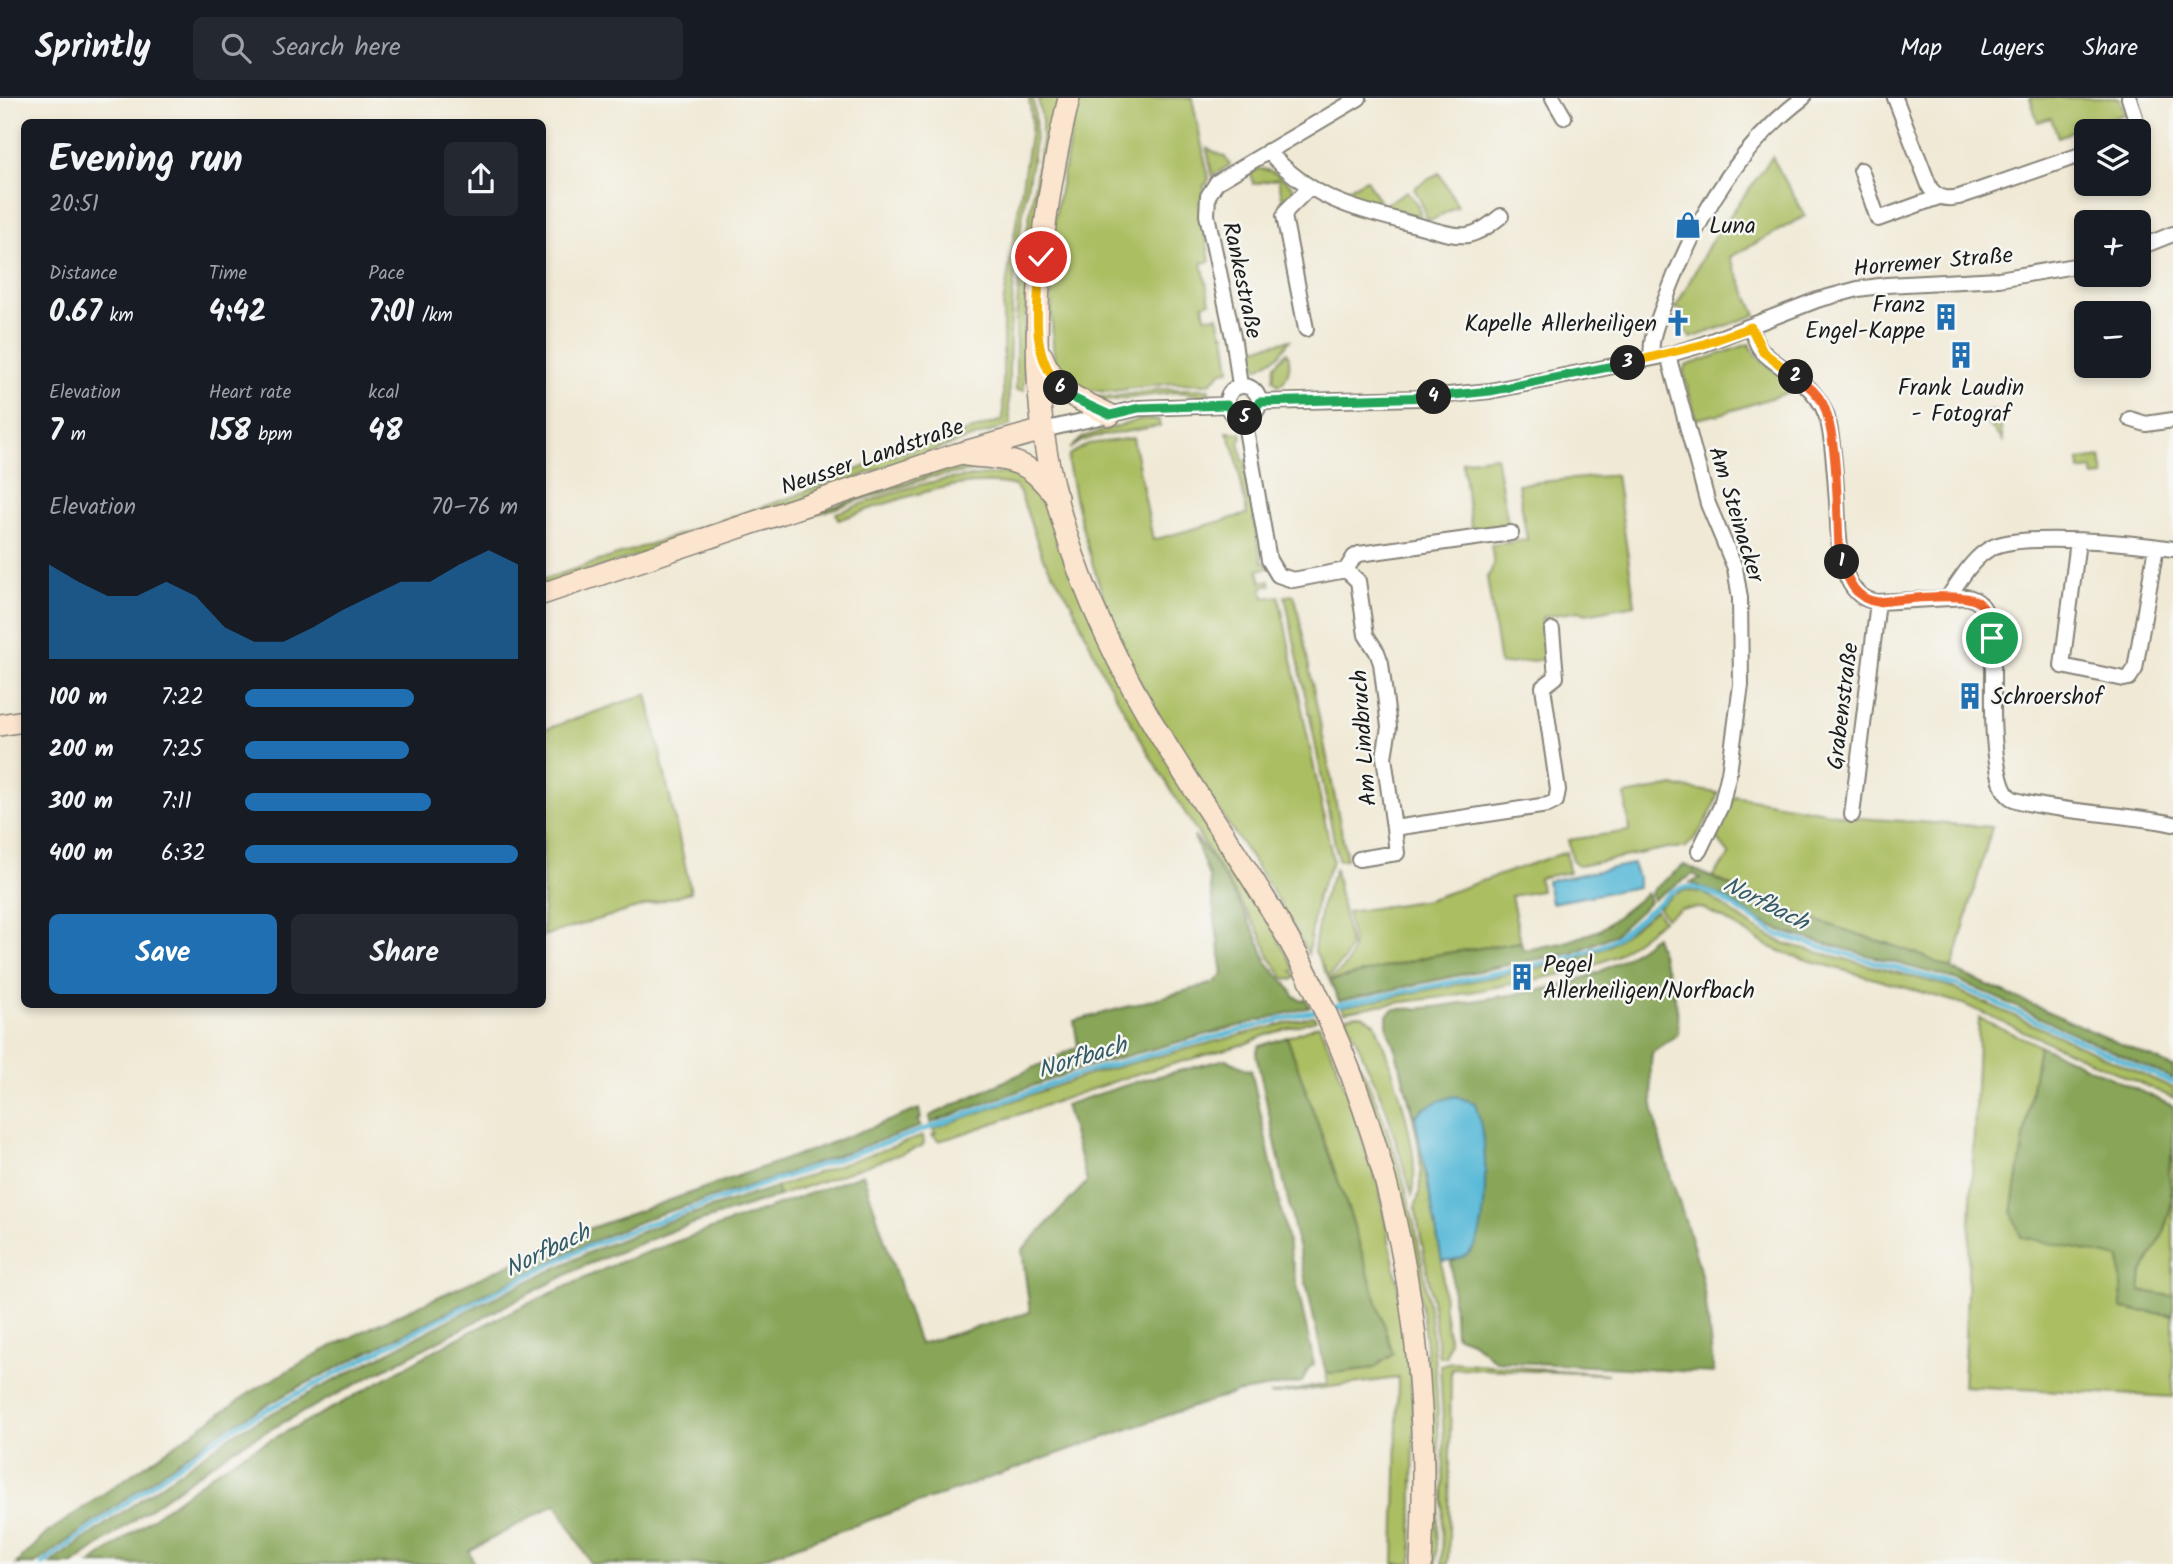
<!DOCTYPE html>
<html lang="en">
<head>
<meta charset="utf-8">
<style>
	body { margin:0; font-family:Kalam,sans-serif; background:#242831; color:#f1f3f6; height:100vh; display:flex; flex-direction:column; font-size:26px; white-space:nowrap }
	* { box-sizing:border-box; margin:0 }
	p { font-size:23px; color:#9ea1a6 }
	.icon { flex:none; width:38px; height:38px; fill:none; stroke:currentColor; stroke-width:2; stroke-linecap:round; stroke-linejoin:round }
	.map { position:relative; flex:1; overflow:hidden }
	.sheet { position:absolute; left:21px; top:21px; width:525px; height:889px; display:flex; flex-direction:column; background:#171b24; border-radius:10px; box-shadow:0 4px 10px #0003 }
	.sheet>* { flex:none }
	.fabs { position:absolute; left:2074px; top:21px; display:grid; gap:14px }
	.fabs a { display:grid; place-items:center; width:77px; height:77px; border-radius:10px; background:#171b24; box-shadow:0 4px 10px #0003; font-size:35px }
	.pin { position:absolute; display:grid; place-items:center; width:60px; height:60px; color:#fff; margin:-30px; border:4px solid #fff; border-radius:50%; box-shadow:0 2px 7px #0007 }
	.km { position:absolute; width:35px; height:35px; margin:-18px; border-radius:50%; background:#222; color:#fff; font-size:19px; line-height:35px; text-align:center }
	.round { display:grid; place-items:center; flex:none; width:74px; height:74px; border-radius:10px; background:#242831 }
	.headline { display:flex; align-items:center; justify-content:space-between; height:119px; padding:0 28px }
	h1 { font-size:38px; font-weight:700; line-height:52px }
	.figures { display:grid; grid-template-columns:repeat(3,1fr); gap:10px; height:119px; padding:7px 28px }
	.figures div { display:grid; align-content:center }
	.figures b { font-size:30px; font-weight:700 }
	.figures small { font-size:19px; font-weight:400 }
	.figures p { font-size:19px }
	.chart { height:196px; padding:14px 28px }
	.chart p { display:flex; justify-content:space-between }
	.chart svg { width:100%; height:126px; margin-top:7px; fill:#1f6fb2; opacity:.7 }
	.cta { display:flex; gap:14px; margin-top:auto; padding:14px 28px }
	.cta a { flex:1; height:80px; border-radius:10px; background:#1f6fb2; color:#fff; font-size:28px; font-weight:700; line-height:80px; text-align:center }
	.cta a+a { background:#242831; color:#f1f3f6 }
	ul { padding:0 28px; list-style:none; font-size:23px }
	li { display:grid; grid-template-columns:112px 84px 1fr; align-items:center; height:52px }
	li i { height:18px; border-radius:9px; background:#1f6fb2 }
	header { display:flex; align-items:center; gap:42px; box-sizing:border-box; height:98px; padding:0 35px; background:#171b24; border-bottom:2px solid #363941 }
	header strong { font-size:33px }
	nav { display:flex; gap:38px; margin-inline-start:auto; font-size:24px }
	.search { width:490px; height:63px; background:#242831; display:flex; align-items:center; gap:18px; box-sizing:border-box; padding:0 24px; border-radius:10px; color:#9ea1a6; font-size:26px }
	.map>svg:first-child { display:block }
</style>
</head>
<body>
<header>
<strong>Sprintly</strong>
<div class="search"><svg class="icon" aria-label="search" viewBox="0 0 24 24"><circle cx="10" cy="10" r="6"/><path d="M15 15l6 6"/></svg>Search here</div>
<nav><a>Map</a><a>Layers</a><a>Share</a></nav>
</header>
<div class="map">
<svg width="2173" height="1466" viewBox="0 0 2173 1466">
	<rect width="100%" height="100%" fill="#f6f6f2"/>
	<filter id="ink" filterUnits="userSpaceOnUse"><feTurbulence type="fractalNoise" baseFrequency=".0143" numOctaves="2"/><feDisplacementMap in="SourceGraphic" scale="14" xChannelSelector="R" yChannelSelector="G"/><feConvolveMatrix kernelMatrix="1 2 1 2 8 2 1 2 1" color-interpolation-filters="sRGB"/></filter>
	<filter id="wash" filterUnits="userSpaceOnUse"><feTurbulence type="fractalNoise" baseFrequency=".00686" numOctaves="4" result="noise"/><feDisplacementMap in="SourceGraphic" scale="28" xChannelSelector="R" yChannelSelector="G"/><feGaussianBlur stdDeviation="1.57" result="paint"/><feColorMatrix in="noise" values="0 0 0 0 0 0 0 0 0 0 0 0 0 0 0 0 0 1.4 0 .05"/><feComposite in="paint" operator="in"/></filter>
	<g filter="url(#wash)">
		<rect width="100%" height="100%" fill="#f0e9d5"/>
		<path fill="#abbe62" stroke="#646d3f" stroke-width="2" d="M1029 0H1033C1040 37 1031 65 1025 101 1015 160 1010 214 1009 273 1009 291 1007 310 1011 327L886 368 796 405 543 488 542 482 795 398 882 361 1003 322V208L1032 25Z
			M1038 0H1061C1038 98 1021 191 1024 292H1016V224L1019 183 1042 42V23Z
			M1078 0H1192L1209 82 1204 88 1200 108 1210 163 1202 165 1210 204 1203 206 1205 219 1218 218 1222 236H1225L1230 272 1222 273 1209 286 1173 285 1106 294 1069 289 1055 262 1053 249 1050 165 1054 123Z
			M2030 0H2119L2125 16 2058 39 2051 20 2038 24Z
			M1207 50 1225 59 1230 67 1212 78Z
			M1772 59 1805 118 1730 159 1756 217 1691 240 1681 228 1683 212 1675 211 1709 147Z
			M1258 71C1273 70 1282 80 1293 89L1294 97 1286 104 1283 102 1278 81 1253 86 1251 75Z
			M1439 75 1458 108 1432 122 1425 120 1424 110 1414 90Z
			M1366 81 1382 108 1407 93 1419 109 1420 119 1340 95Z
			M1290 242 1279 257 1258 270 1249 251Z
			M1749 246C1760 268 1782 274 1799 291L1724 315 1696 321 1683 274 1685 268Z
			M1287 254C1292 265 1289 280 1279 288L1273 281 1275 267Z
			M1162 291H1209L1208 298 1177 294 1099 304 1095 299H1112Z
			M1987 312 1995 313 1999 320 2003 343 1981 319Z
			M1141 321 1159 322 1160 328 1095 339 1082 343 1070 351 1083 339Z
			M1227 334 1241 335 1242 341 1239 342 1243 363H1247V367L1244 368 1248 389H1252L1253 393 1249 394 1253 414 1257 413V418L1253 420 1262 464H1266L1268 470 1258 472 1261 484 1270 483 1271 487 1262 489 1264 500 1279 498 1333 763 1317 798 1308 856C1265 771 1203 696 1156 614 1112 537 1084 452 1068 365L1069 357 1088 346 1133 340 1153 442 1247 416 1235 353Z
			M1496 358 1508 425 1499 426 1500 431 1472 435 1462 363Z
			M2101 359 2104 378 2094 379 2092 371 2080 373 2079 362Z
			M991 366 994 370 931 379 777 429 776 427 936 374Z
			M1018 372 1041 396 1064 458 1295 871 1292 873 1296 879 1292 882 1284 880 1270 860 1262 839 1150 658 1103 575 1071 504 1043 460 1020 395 1015 388C963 375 888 405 838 422L836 415C873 403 911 386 949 381 962 379 1011 376 1018 372Z
			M1616 377 1635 507 1586 516 1579 513 1542 519 1547 561 1500 567 1487 479C1496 469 1493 459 1491 447L1527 442 1518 386Z
			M1294 497 1296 503 1347 761 1338 762 1310 619 1311 618 1309 616 1285 498Z
			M647 596 691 794 543 838V632Z
			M1674 688 1718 695C1711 717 1702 734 1685 750H1668L1579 768 1573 763 1568 742 1629 733 1625 697Z
			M1734 698 1859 720 1992 729 1952 871 1884 844 1850 835 1782 811 1712 779 1730 757 1715 738Z
			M1566 754 1569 774 1539 780 1541 793 1511 798 1521 844 1434 857 1330 883 1329 881C1361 863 1352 843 1347 814L1427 802Z
			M1335 772 1350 848 1344 862 1328 879 1314 851 1322 804Z
			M1684 792 1703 795 1711 799 1756 831 1783 845 1948 888 2173 990V1000L1963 906 1790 857 1768 848 1722 820 1702 810 1681 811 1666 820 1658 809 1673 797Z
			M1656 812 1663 822 1616 858 1583 872 1451 898 1379 907 1344 914 1342 909 1573 863 1611 847Z
			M1356 917H1362L1375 925C1391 965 1423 1055 1412 1097L1386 1010 1346 919Z
			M1314 918 1316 922 1266 937 1245 946 1130 978 956 1038 939 1043 932 1037 936 1035 932 1031 1094 975Z
			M1979 920 2039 947 2012 1115 2121 1160 2122 1211 2173 1217V1299L1963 1288Z
			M1319 927 1336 964 1379 1090 1406 1228 1414 1326 1412 1466H1394L1398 1280 1269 1297 1328 1286 1326 1276 1374 1270 1392 1256 1351 1119 1287 939Z
			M1351 949C1432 1104 1446 1294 1436 1466H1430C1435 1341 1431 1218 1400 1096 1387 1046 1369 998 1351 949Z
			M1396 954 1415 1019 1442 1163 1444 1211 1449 1244 1446 1259H1439L1431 1194 1415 1108C1432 1072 1406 993 1396 954Z
			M923 1038 924 1045 921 1049 779 1098 776 1089Z
			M2173 1054V1198L2140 1193 2142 1176 2164 1134 2172 1103 2169 1076 2170 1062Z
			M1451 1264 1608 1276 1451 1270 1449 1439 1448 1466H1442L1444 1343 1440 1267Z"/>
		<path fill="#88a558" stroke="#52603a" stroke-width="2" d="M1194 738C1217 763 1241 808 1257 839 1262 847 1263 856 1267 864 1274 876 1289 885 1294 898L1302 902 1306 901 1310 909 1085 969 930 1025V1018L1078 949 1074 923 1214 885 1223 876 1209 779Z
			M1684 767 1782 811 1918 856 2173 969V981L1958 882 1783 834 1755 820 1725 799 1690 785 1701 780 1693 776C1680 786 1666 791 1653 802L1651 795 1654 791Z
			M1647 795 1650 804 1614 837 1573 855 1516 865 1339 903 1330 883 1434 857 1513 845 1521 844 1523 852 1562 845 1600 832Z
			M1655 838C1665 869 1681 903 1678 936L1652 955C1643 1026 1682 1101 1699 1169 1708 1203 1709 1240 1714 1275L1496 1263 1471 1243 1455 1237 1451 1163H1454L1482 1126 1484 1048 1475 1005 1423 1010 1415 1019 1396 954 1387 930V917L1393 911C1425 912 1455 906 1485 901 1555 890 1599 885 1655 838Z
			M1287 939 1351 1119 1393 1256 1374 1270 1326 1276 1256 956 1259 948Z
			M2039 947 2173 1008V1054L2170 1062 2169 1076 2172 1103 2164 1134 2142 1176 2140 1193 2173 1198V1217L2122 1211 2120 1160 2021 1139 2012 1115Z
			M1226 961 1248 972 1251 971 1314 1266 1308 1271 1302 1284 1236 1295 1174 1315 745 1466H591L556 1406 469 1453 474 1466H90L215 1374 245 1355 336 1308 446 1246 510 1214 620 1164 863 1076 919 1246 1030 1214 1022 1152 1087 1084 1065 1007 1139 983Z
			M919 1011 921 1021 917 1022 921 1028 774 1080 651 1119 577 1150 540 1170 455 1210 301 1288 219 1334 35 1466H16L47 1435 251 1294 317 1256 378 1226 588 1131 820 1049Z
			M776 1089 779 1098 674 1132 619 1154 582 1169 497 1212 233 1351 73 1466H49L236 1334 470 1211 594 1152 663 1125Z"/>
		<path fill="#5abad8" stroke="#3b6b7a" stroke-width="2" d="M1633 766 1638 780V789L1551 805 1547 783Z
			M1455 998 1475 1005C1479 1019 1483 1034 1484 1048 1486 1070 1487 1136 1472 1152 1465 1160 1452 1163 1442 1163L1415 1019C1427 1006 1439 1003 1455 998Z"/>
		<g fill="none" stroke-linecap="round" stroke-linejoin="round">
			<path stroke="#5abad8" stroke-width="4.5" d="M1329 909 1574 859 1604 847 1616 840 1673 793 1684 789 1695 790 1716 797 1778 837 1957 887 2173 985
				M42 1466 209 1345 240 1326 436 1223 585 1150 645 1127 906 1038 1085 974 1317 912"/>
		</g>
	</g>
	<g filter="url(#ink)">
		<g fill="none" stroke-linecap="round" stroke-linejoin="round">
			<defs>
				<path id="minor" d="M1553 0 1564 19
					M1895 0 1930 90C1938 100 1946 102 1959 99L2086 55
					M2129 0 2135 19 2131 33
					M1268 53C1314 104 1357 111 1420 128 1435 132 1453 139 1468 137 1481 134 1491 126 1501 118
					M1861 72 1878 121 1939 99
					M2138 150 2173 136
					M1751 229C1754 236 1755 243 1759 249 1764 257 1772 262 1779 267 1803 284 1823 297 1829 327 1834 352 1835 378 1837 403 1839 433 1835 500 1878 504L1968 499C1979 502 1985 510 1988 521 1994 540 1993 561 1993 580 1993 610 1992 640 1998 670 2000 680 2002 693 2010 699 2025 711 2143 718 2173 726
					M1306 231 1284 118 1287 112 1309 90
					M1668 257 1708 406 1735 470 1740 500 1741 587 1729 675 1721 708 1699 753
					M1652 260C1649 240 1659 221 1665 203 1693 126 1737 50 1803 0
					M1227 304a16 16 0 1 1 32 0a16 16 0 1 1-32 0Z
					M1240 288 1234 244 1207 117 1208 98 1217 84 1359 0
					M1259 304 1417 300 1490 293 1668 257 1701 247 1817 202 1858 191 1887 187 1999 181 2086 166
					M1244 320 1269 462 1278 477 1293 482 1346 472 1354 459 1359 456 1511 435
					M2130 321 2146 326 2173 322
					M1043 332 1139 310 1227 307
					M2078 443 2062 568 2124 581 2129 580 2135 571 2156 449
					M1346 472 1358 483 1366 537 1377 554 1381 565 1389 629 1384 659 1394 730 1548 707 1556 703 1558 692 1543 589 1556 579 1552 532
					M1948 499C1960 483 1972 460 1991 450 2020 434 2136 445 2173 451
					M1852 717 1878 504
					M1359 761 1397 755 1394 730"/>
				<path id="secondary" d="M1069 0C1043 108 1028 222 1043 333 1057 433 1097 530 1148 617 1206 716 1277 806 1324 911 1406 1092 1431 1268 1421 1466
					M1042 258C1058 297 1075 299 1110 317
					M966 357C988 360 1015 359 1033 374 1042 381 1049 391 1057 399
					M542 496 957 356 1043 332
					M0 627 24 623"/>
			</defs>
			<use href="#minor" stroke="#868278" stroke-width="18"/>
			<use href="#secondary" stroke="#868278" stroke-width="24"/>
			<use href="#minor" stroke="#fff" stroke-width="14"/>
			<use href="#secondary" stroke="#fce5cf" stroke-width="21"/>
		</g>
	</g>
	<g fill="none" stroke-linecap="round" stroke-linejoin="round" filter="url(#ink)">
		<defs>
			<path id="split-1" d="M1842 464C1848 483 1856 502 1878 504 1897 502 1964 493 1978 504 1988 512 1990 527 1992 540"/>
			<path id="split-2" d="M1796 279C1807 286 1817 294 1823 306 1838 339 1837 412 1839 450L1842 464"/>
			<path id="split-3" d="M1628 265 1701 247 1751 229 1763 254 1796 279"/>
			<path id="split-4" d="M1434 299 1490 293 1628 265"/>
			<path id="split-5" d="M1245 320 1255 314 1259 304 1434 299"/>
			<path id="split-6" d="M1061 290 1075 301 1110 317 1139 310 1227 307 1233 317 1245 320"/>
			<path id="split-7" d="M1041 159C1038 204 1028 255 1061 290"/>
		</defs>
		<use href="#split-1" stroke="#fff" stroke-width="14"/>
		<use href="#split-2" stroke="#fff" stroke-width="14"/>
		<use href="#split-3" stroke="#fff" stroke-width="14"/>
		<use href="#split-4" stroke="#fff" stroke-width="14"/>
		<use href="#split-5" stroke="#fff" stroke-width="14"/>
		<use href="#split-6" stroke="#fff" stroke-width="14"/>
		<use href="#split-7" stroke="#fff" stroke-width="14"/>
		<use href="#split-1" stroke="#f0652b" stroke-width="9"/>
		<use href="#split-2" stroke="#f0652b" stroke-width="9"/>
		<use href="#split-3" stroke="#f5b400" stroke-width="9"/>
		<use href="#split-4" stroke="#22a559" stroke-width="9"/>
		<use href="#split-5" stroke="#22a559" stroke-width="9"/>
		<use href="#split-6" stroke="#22a559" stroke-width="9"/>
		<use href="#split-7" stroke="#f5b400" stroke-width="9"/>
	</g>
	<defs>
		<symbol id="shop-bare" viewBox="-9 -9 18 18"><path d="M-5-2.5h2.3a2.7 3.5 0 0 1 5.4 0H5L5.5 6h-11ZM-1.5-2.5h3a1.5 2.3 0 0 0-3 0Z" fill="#1f6fb2" stroke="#f6f6f2" stroke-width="2.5" paint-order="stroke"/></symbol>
		<symbol id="building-bare" viewBox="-9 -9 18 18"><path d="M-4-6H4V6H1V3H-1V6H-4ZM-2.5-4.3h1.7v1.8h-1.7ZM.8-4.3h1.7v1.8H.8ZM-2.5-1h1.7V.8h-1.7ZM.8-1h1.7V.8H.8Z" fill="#1f6fb2" stroke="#f6f6f2" stroke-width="2.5" paint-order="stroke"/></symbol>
		<symbol id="church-bare" viewBox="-9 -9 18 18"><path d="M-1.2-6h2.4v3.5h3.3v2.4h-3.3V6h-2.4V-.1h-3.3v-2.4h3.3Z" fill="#1f6fb2" stroke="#f6f6f2" stroke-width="2.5" paint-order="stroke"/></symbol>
	</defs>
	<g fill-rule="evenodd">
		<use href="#shop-bare" x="1669" y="108" width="38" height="38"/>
		<use href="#building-bare" x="1927" y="200" width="38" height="38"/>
		<use href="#church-bare" x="1659" y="206" width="38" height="38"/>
		<use href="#building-bare" x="1942" y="238" width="38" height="38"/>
		<use href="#building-bare" x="1951" y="579" width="38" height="38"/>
		<use href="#building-bare" x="1503" y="860" width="38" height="38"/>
	</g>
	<g text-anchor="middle" stroke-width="5" stroke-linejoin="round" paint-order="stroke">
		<g font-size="23" fill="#1c1c1c" stroke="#f6f6f2" text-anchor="start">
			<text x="1709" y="135">Luna</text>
			<text x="1925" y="214" text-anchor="end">Franz<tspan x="1925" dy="26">Engel-Kappe</tspan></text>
			<text x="1657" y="233" text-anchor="end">Kapelle Allerheiligen</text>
			<text x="1961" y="297" text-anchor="middle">Frank Laudin<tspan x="1961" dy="26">- Fotograf</tspan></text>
			<text x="1991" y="606">Schroershof</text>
			<text x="1543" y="874">Pegel<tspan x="1543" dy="26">Allerheiligen/Norfbach</tspan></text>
		</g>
		<g font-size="23" fill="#1c1c1c" stroke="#f6f6f2">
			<text transform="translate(1933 163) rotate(-5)" y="8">Horremer Straße</text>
			<text transform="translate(1243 182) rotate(78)" y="8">Rankestraße</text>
			<text transform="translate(872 358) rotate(-19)" y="8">Neusser Landstraße</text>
			<text transform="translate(1737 416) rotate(73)" y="8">Am Steinacker</text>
			<text transform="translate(1842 608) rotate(-83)" y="8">Grabenstraße</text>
			<text transform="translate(1363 640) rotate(-94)" y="8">Am Lindbruch</text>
		</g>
		<g font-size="24" font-style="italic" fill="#355b67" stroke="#f6f6f2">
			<text transform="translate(1766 805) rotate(27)" y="8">Norfbach</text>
			<text transform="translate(1082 959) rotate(-17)" y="8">Norfbach</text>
			<text transform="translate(547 1152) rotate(-26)" y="8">Norfbach</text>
		</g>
	</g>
</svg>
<div class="fabs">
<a><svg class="icon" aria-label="layers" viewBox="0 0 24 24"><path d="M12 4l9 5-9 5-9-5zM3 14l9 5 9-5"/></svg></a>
<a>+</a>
<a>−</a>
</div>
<div class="pin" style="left:1992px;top:540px;background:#1e9e55"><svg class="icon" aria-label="arrive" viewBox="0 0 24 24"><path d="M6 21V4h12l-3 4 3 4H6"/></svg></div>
<div class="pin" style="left:1041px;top:159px;background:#d93025"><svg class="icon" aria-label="check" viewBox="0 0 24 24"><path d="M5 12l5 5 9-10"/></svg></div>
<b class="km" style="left:1842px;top:464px">1</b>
<b class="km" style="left:1796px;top:279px">2</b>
<b class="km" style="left:1628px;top:265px">3</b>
<b class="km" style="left:1434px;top:299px">4</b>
<b class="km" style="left:1245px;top:320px">5</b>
<b class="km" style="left:1061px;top:290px">6</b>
<section class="sheet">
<div class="headline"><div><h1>Evening run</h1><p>20:51</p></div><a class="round"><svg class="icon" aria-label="share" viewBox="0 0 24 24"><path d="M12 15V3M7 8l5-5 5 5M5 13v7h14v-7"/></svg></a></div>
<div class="figures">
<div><p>Distance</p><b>0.67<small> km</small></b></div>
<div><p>Time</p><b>4:42</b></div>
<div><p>Pace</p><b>7:01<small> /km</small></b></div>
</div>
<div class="figures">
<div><p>Elevation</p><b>7<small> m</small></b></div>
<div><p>Heart rate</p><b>158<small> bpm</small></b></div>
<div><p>kcal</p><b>48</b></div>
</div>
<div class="chart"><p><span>Elevation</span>70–76 m</p>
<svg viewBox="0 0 160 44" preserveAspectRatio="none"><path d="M0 44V11L10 17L20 22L30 22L40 17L50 22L60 33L70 38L80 38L90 33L100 27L110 22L120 17L130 17L140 11L150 6L160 11V44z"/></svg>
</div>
<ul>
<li><b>100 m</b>7:22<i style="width:62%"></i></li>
<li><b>200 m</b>7:25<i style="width:60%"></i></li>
<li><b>300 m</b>7:11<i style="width:68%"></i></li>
<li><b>400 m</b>6:32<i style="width:100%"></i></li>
</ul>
<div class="cta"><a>Save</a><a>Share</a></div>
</section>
</div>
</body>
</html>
